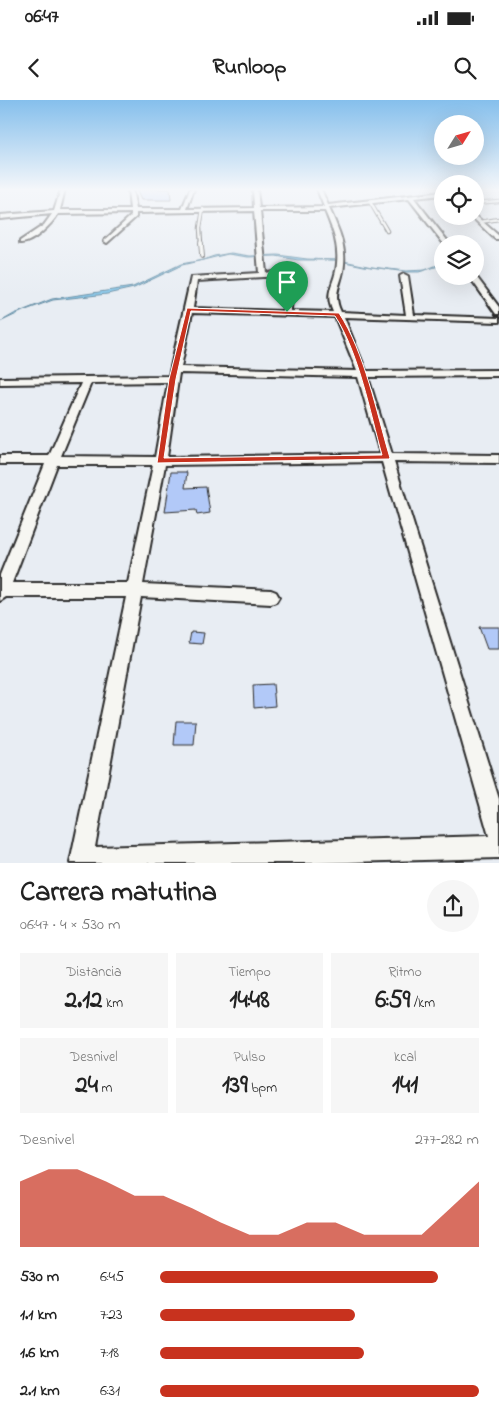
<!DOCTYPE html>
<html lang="es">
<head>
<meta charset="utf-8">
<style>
	body { margin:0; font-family:"Indie Flower",sans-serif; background:#f6f6f6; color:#222; height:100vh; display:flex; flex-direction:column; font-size:19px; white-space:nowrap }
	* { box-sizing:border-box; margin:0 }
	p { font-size:16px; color:#767676 }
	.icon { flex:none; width:28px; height:28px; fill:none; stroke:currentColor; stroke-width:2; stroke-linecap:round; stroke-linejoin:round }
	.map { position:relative; height:763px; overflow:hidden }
	.panel { display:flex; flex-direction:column; background:#fff; flex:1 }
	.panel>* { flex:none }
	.needle { width:32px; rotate:53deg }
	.buttons { position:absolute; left:434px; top:15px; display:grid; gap:10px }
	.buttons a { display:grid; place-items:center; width:50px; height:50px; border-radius:50%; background:#fff; box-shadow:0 5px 20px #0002; font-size:25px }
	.pin { position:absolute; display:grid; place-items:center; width:42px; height:42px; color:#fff; margin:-51px -21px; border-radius:50% 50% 50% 0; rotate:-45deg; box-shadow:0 0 5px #0007 }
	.pin .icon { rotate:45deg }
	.round { display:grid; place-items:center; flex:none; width:52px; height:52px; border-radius:26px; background:#f6f6f6 }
	.overview { display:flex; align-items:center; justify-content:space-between; height:85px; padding:0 20px }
	h1 { font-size:28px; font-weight:700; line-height:38px }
	.stats { display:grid; grid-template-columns:repeat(3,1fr); gap:8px; height:85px; padding:5px 20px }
	.stats div { display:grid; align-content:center; border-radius:0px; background:#f6f6f6; text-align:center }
	.stats b { font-size:25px; font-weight:700 }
	.stats small { font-size:14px; font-weight:400 }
	.stats p { font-size:14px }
	.chart { height:140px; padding:10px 20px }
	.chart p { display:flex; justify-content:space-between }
	.chart svg { width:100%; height:90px; margin-top:5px; fill:#c8321e; opacity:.7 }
	ul { padding:0 20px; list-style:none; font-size:16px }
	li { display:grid; grid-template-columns:80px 60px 1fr; align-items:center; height:38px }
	li i { height:12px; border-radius:6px; background:#c8321e }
	.status { display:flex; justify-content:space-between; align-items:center; height:35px; padding:0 25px; background:#fff; direction:ltr }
	.status svg { height:14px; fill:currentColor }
	header { display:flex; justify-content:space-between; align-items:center; height:65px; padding:0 20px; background:#fff; font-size:22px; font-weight:700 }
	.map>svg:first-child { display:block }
</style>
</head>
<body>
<div class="status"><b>06:47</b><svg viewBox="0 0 49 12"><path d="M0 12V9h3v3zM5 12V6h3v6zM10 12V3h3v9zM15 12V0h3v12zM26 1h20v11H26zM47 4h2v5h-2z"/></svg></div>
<header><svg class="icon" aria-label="back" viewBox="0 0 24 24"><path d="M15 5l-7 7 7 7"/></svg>Runloop<svg class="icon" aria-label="search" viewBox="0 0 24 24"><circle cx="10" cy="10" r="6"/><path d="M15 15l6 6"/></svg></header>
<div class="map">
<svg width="499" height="763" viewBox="0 0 499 763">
	<rect width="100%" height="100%" fill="#e8edf3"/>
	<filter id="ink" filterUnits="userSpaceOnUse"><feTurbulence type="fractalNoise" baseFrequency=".02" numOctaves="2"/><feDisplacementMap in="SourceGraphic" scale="10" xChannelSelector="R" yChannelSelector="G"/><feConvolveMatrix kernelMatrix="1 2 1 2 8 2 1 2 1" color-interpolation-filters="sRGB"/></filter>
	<g filter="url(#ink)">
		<path fill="#90cff1" stroke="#688da2" d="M231 153 250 156 278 155 307 159 339 160 372 167 406 171 425 170 437 165H442L419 172H406L364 166 335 160H298L276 156 248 157 228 154 182 165 134 188 107 194 53 200 23 211 0 222 14 214 52 199 133 187 181 164 203 160 214 156Z"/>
		<path fill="#b2c9f8" stroke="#2b2b2b" d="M136 89H170L171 100H141Z
			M171 372H187L185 388 206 387 210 413 197 415 196 410 165 412Z
			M479 527H499V549H487Z
			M191 532 204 533 202 544 189 543Z
			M273 584 275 606 254 608 253 585Z
			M176 621H196L194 645H174Z"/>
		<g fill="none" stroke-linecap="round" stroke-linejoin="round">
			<defs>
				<path id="lane-far1" d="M370 102 387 131
					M475 103 499 101
					M480 122 499 119
					M201 144 200 128 203 109"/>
				<path id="lane" d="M201 143 202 156"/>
				<path id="street" d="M61 89H65L60 110H130L128 89H132L136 109H182L190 89H194L187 109 254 108 253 89H257L259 108 324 107 317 89H321L328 105 442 92V95L414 98 450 144H444L409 99 329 108C337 126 346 144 344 164 343 184 331 192 341 212L406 215 400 176 404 174 408 176 414 215 499 218V222L344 217 366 271 499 270V276L368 277 392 354 499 355V363L394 362 499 699V758L311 763H70L126 497H6L0 501V475L45 364H0V356H49L81 283 0 284V278L169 276 191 177 259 173 254 111 136 113V117L107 143 104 141 105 140 131 116V113L58 114C52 124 32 144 20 143V141L44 125 52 114 0 119V115L54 111ZM260 111H325C332 128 339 144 337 163 336 183 323 191 333 212L291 211C291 202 296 179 288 173 283 170 272 172 266 173ZM263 177H282L284 180 283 211 193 208 197 181ZM192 213 335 217 357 271 181 267ZM179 273 358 277 380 354 167 357ZM168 282 155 357 61 356 91 283ZM382 362 489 736 95 747 141 497 271 504 276 502 279 497 276 492 271 490 143 484 165 365ZM57 365H153L128 483H12Z
					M475 115 499 136V139H495L471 116H475Z
					M475 175 499 207V214H496L469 176Z"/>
			</defs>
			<use href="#lane-far1" stroke="#2b2b2b" stroke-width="4.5"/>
			<use href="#lane" stroke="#2b2b2b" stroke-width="5.5"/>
			<use href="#street" stroke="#2b2b2b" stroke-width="4"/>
			<use href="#lane-far1" stroke="#f6f6f2" stroke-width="2.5"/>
			<use href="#lane" stroke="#f6f6f2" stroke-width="4"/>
			<use href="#street" fill="#f6f6f2" fill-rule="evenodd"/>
		</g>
	</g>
	<linearGradient id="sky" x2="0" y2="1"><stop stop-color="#85bfec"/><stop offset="0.46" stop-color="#f5f7fa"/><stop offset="1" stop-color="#f5f7fa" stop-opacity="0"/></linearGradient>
	<rect width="499" height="195" fill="url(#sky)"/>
	<path fill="#c8321e" stroke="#fff" fill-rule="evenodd" d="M187 208 339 213C365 253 376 311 390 358L389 359 157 363 169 279ZM191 211 335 216C359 253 370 312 382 355L164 358 176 279Z"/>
</svg>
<div class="buttons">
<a><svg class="needle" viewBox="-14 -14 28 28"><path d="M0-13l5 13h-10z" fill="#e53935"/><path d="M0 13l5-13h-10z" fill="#767676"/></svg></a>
<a><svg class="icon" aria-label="locate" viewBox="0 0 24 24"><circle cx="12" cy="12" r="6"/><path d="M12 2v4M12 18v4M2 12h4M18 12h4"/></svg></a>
<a><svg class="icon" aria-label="layers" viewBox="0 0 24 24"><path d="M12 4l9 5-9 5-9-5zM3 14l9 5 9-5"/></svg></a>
</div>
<div class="pin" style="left:287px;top:212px;background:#1e9e55"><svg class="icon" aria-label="arrive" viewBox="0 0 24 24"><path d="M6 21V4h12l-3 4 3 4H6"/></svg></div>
</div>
<section class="panel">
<div class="overview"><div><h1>Carrera matutina</h1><p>06:47 · 4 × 530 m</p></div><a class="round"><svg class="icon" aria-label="share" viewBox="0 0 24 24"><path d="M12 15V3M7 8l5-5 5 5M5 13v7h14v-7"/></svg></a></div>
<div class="stats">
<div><p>Distancia</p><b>2.12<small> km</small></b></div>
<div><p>Tiempo</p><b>14:48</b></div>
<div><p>Ritmo</p><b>6:59<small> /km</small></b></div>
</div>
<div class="stats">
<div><p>Desnivel</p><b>24<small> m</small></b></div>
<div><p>Pulso</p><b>139<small> bpm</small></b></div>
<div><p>kcal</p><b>141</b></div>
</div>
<div class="chart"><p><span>Desnivel</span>277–282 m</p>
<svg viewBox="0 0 160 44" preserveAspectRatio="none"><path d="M0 44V12L10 6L20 6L30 12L40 19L50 19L60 25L70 32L80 38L90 38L100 32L110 32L120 38L130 38L140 38L150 25L160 12V44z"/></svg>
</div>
<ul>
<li><b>530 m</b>6:45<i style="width:87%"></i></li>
<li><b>1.1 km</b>7:23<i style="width:61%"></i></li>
<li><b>1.6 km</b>7:18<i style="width:64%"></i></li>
<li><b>2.1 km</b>6:31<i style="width:100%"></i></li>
</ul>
</section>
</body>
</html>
